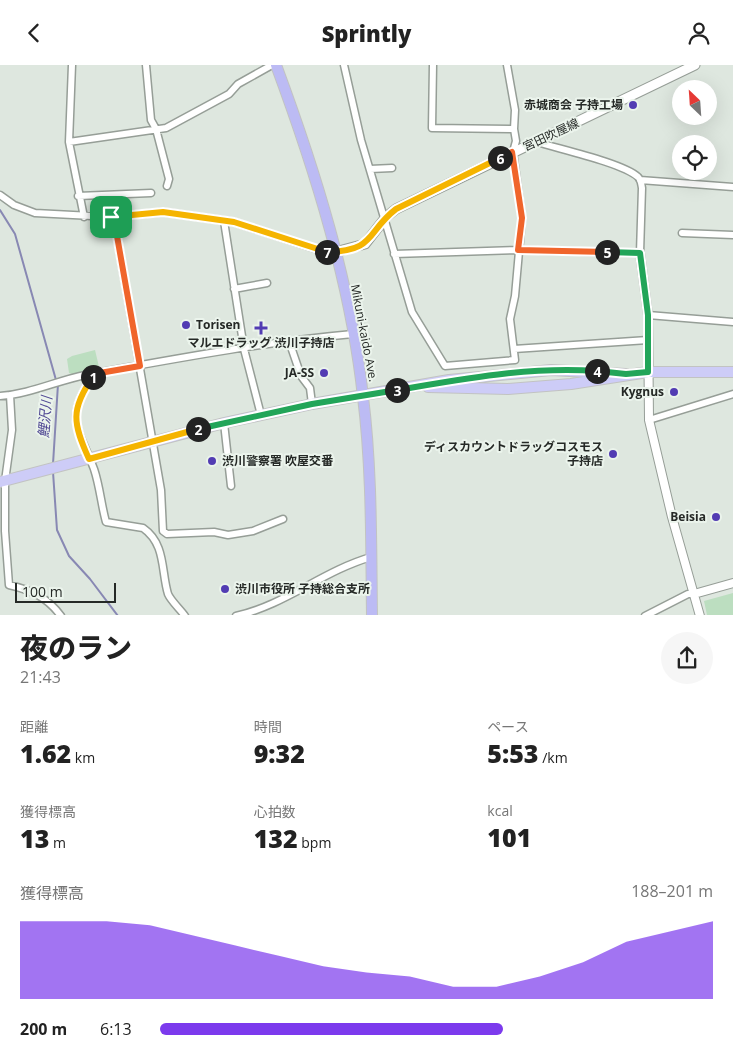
<!DOCTYPE html>
<html lang="ja">
<head>
<meta charset="utf-8">
<style>
	body { margin:0; font-family:"Open Sans","Noto Sans JP",sans-serif; background:#f6f6f6; color:#222; height:100vh; display:flex; flex-direction:column; font-size:19px; white-space:nowrap }
	* { box-sizing:border-box; margin:0 }
	p { font-size:16px; color:#767676 }
	.icon { flex:none; width:28px; height:28px; fill:none; stroke:currentColor; stroke-width:2; stroke-linecap:round; stroke-linejoin:round }
	.map { position:relative; height:550px; overflow:hidden }
	.panel { display:flex; flex-direction:column; background:#fff; flex:1 }
	.panel>* { flex:none }
	.needle { width:32px; rotate:335deg }
	.controls { position:absolute; left:672px; top:15px; display:grid; gap:10px }
	.controls a { display:grid; place-items:center; width:45px; height:45px; border-radius:50%; background:#fff; box-shadow:0 5px 20px #0002; font-size:25px }
	.scale { position:absolute; left:15px; bottom:12px; width:101px; box-sizing:border-box; padding-left:5px; border:2px solid #252926; border-top:0; font-size:14px; line-height:18px; white-space:nowrap; color:#252926; -webkit-text-stroke:4px #ebf4ec; paint-order:stroke }
	.pin { position:absolute; display:grid; place-items:center; width:42px; height:42px; color:#fff; margin:-21px; border-radius:10px; box-shadow:0 2px 8px #0006 }
	.km { position:absolute; width:25px; height:25px; margin:-12px; border-radius:50%; background:#222; color:#fff; font-size:14px; line-height:25px; text-align:center }
	.round { display:grid; place-items:center; flex:none; width:52px; height:52px; border-radius:26px; background:#f6f6f6 }
	.head { display:flex; align-items:center; justify-content:space-between; height:85px; padding:0 20px }
	h1 { font-size:28px; font-weight:800; line-height:38px }
	.metrics { display:grid; grid-template-columns:repeat(3,1fr); gap:8px; height:85px; padding:5px 20px }
	.metrics div { display:grid; align-content:center }
	.metrics b { font-size:25px; font-weight:800 }
	.metrics small { font-size:14px; font-weight:400 }
	.metrics p { font-size:14px }
	.chart { height:140px; padding:10px 20px }
	.chart p { display:flex; justify-content:space-between }
	.chart svg { width:100%; height:90px; margin-top:5px; fill:#7c3aed; opacity:.7 }
	ul { padding:0 20px; list-style:none; font-size:16px }
	li { display:grid; grid-template-columns:80px 60px 1fr; align-items:center; height:38px }
	li i { height:12px; border-radius:6px; background:#7c3aed }
	header { display:flex; justify-content:space-between; align-items:center; height:65px; padding:0 20px; background:#fff; font-size:22px; font-weight:800 }
	.map>svg:first-child { display:block }
</style>
</head>
<body>
<header><svg class="icon" aria-label="back" viewBox="0 0 24 24"><path d="M15 5l-7 7 7 7"/></svg>Sprintly<svg class="icon" aria-label="person" viewBox="0 0 24 24"><circle cx="12" cy="8" r="4"/><path d="M4 21q1-7 8-7t8 7"/></svg></header>
<div class="map">
<svg width="733" height="551" viewBox="0 0 733 551">
	<rect width="100%" height="100%" fill="#dee7df"/>
	<path fill="#bcdec0" d="M95 285 100 306 75 310 69 308 67 294 72 291Z
		M733 528V550H707L704 536Z"/>
	<g fill="none" stroke-linecap="round" stroke-linejoin="round">
		<path stroke="#8888b3" stroke-width="2" d="M0 145 15 169 56 315
			M53 399 58 319
			M53 407 57 465 69 491 90 514 118 551"/>
		<defs>
			<path id="minor" d="M72 0 69 77 84 152
				M146 0 151 55 156 64 169 114 167 121
				M344 0 361 75 412 247 445 301 515 295 510 254 515 231 522 153 513 87 516 76 514 64 515 45 507 0
				M433 0 432 63 514 64
				M69 77 166 63 229 29 238 19 272 0
				M370 104 392 103
				M640 115 733 122
				M0 130 14 140 35 148 111 152 163 147 234 157 325 187H335
				M78 131 151 128
				M111 152 117 171 161 425 163 466 167 469 214 467 228 470 253 466 283 454
				M224 156 244 284 261 350
				M682 168 733 170
				M394 189 518 185 640 188 642 123C641 118 641 115 638 112 623 98 559 84 537 77
				M234 224 267 218
				M648 250 733 257
				M289 276 301 311 310 323 312 339
				M514 284 648 275
				M94 309C64 354 77 360 94 404 100 422 101 439 106 457L143 463C166 479 161 506 168 529 171 536 180 544 185 551
				M10 330 12 365 5 416V466L9 520C31 525 47 532 61 551
				M0 331C30 329 56 316 85 310 174 294 264 277 353 269
				M649 355 733 329
				M224 358 231 421
				M236 551C285 540 323 506 371 492
				M645 551 688 529H694"/>
			<path id="tertiary" d="M640 188 648 250 649 355 672 452 700 551
				M694 529 733 518"/>
			<path id="secondary" d="M335 187 365 179 386 152 396 144 695 0"/>
			<path id="primary" d="M428 322 508 324 571 319 648 307H733
				M0 417 224 358 312 339 449 315 551 305 626 309"/>
			<path id="trunk" d="M276 0C315 105 351 220 363 332 372 404 371 478 372 551"/>
		</defs>
		<use href="#minor" stroke="#969e97" stroke-width="9"/>
		<use href="#tertiary" stroke="#969e97" stroke-width="10"/>
		<use href="#secondary" stroke="#969e97" stroke-width="11"/>
		<use href="#primary" stroke="#c2c3c2" stroke-width="12"/>
		<use href="#trunk" stroke="#c2c3c2" stroke-width="12"/>
		<use href="#minor" stroke="#fff" stroke-width="6"/>
		<use href="#tertiary" stroke="#fff" stroke-width="8"/>
		<use href="#secondary" stroke="#fff" stroke-width="9"/>
		<use href="#primary" stroke="#cdccf7" stroke-width="10"/>
		<use href="#trunk" stroke="#bcbbf4" stroke-width="10"/>
	</g>
	<g fill="none" stroke-linecap="round" stroke-linejoin="round">
		<defs>
			<path id="split-1" d="M93 312 94 309 140 301 117 171 111 152"/>
			<path id="split-2" d="M93 312C70 344 73 359 89 394L198 364"/>
			<path id="split-3" d="M198 364 312 339 397 325"/>
			<path id="split-4" d="M397 325C463 314 530 301 597 306"/>
			<path id="split-5" d="M597 306 626 309 648 307V250L640 188 607 187"/>
			<path id="split-6" d="M500 93 512 87 522 153 518 185 607 187"/>
			<path id="split-7" d="M327 187C376 186 366 167 396 144L500 93"/>
			<path id="split-8" d="M111 152 163 147 234 157 327 187"/>
		</defs>
		<use href="#split-1" stroke="#fff" stroke-width="10"/>
		<use href="#split-2" stroke="#fff" stroke-width="10"/>
		<use href="#split-3" stroke="#fff" stroke-width="10"/>
		<use href="#split-4" stroke="#fff" stroke-width="10"/>
		<use href="#split-5" stroke="#fff" stroke-width="10"/>
		<use href="#split-6" stroke="#fff" stroke-width="10"/>
		<use href="#split-7" stroke="#fff" stroke-width="10"/>
		<use href="#split-8" stroke="#fff" stroke-width="10"/>
		<use href="#split-1" stroke="#f0652b" stroke-width="6"/>
		<use href="#split-2" stroke="#f5b400" stroke-width="6"/>
		<use href="#split-3" stroke="#22a559" stroke-width="6"/>
		<use href="#split-4" stroke="#22a559" stroke-width="6"/>
		<use href="#split-5" stroke="#22a559" stroke-width="6"/>
		<use href="#split-6" stroke="#f0652b" stroke-width="6"/>
		<use href="#split-7" stroke="#f5b400" stroke-width="6"/>
		<use href="#split-8" stroke="#f5b400" stroke-width="6"/>
	</g>
	<g fill="#523cb3" stroke="#ebf4ec" stroke-width="2">
		<circle cx="633" cy="40" r="5"/>
		<circle cx="186" cy="260" r="5"/>
		<path d="M258.5 255.5h5v5h5v5h-5v5h-5v-5h-5v-5h5z"/>
		<circle cx="324" cy="308" r="5"/>
		<circle cx="674" cy="327" r="5"/>
		<circle cx="613" cy="389" r="5"/>
		<circle cx="212" cy="396" r="5"/>
		<circle cx="716" cy="452" r="5"/>
		<circle cx="225" cy="524" r="5"/>
	</g>
	<g text-anchor="middle" stroke-width="4" stroke-linejoin="round" paint-order="stroke">
		<g font-size="12" font-weight="bold" fill="#252926" stroke="#ebf4ec" text-anchor="end">
			<text x="623" y="44">赤城商会 子持工場</text>
			<text x="196" y="264" text-anchor="start">Torisen</text>
			<text x="261" y="282" text-anchor="middle">マルエドラッグ 渋川子持店</text>
			<text x="314" y="312">JA-SS</text>
			<text x="664" y="331">Kygnus</text>
			<text x="603" y="386">ディスカウントドラッグコスモス<tspan x="603" dy="14">子持店</tspan></text>
			<text x="222" y="400" text-anchor="start">渋川警察署 吹屋交番</text>
			<text x="706" y="456">Beisia</text>
			<text x="235" y="528" text-anchor="start">渋川市役所 子持総合支所</text>
		</g>
		<g font-size="12" fill="#252926" stroke="#ebf4ec">
			<text transform="translate(551 70) rotate(-25)" y="4">宮田吹屋線</text>
			<text transform="translate(364 268) rotate(79)" y="4">Mikuni-kaido Ave.</text>
		</g>
		<g font-size="14" font-style="italic" fill="#514994" stroke="#ebf4ec">
			<text transform="translate(45 352) rotate(-85)" y="5">鯉沢川</text>
		</g>
	</g>
</svg>
<div class="controls">
<a><svg class="needle" viewBox="-14 -14 28 28"><path d="M0-13l5 13h-10z" fill="#e53935"/><path d="M0 13l5-13h-10z" fill="#767676"/></svg></a>
<a><svg class="icon" aria-label="locate" viewBox="0 0 24 24"><circle cx="12" cy="12" r="6"/><path d="M12 2v4M12 18v4M2 12h4M18 12h4"/></svg></a>
</div>
<div class="scale">100 m</div>
<div class="pin" style="left:111px;top:152px;background:#1e9e55"><svg class="icon" aria-label="arrive" viewBox="0 0 24 24"><path d="M6 21V4h12l-3 4 3 4H6"/></svg></div>
<b class="km" style="left:93px;top:312px">1</b>
<b class="km" style="left:198px;top:364px">2</b>
<b class="km" style="left:397px;top:325px">3</b>
<b class="km" style="left:597px;top:306px">4</b>
<b class="km" style="left:607px;top:187px">5</b>
<b class="km" style="left:500px;top:93px">6</b>
<b class="km" style="left:327px;top:187px">7</b>
</div>
<section class="panel">
<div class="head"><div><h1>夜のラン</h1><p>21:43</p></div><a class="round"><svg class="icon" aria-label="share" viewBox="0 0 24 24"><path d="M12 15V3M7 8l5-5 5 5M5 13v7h14v-7"/></svg></a></div>
<div class="metrics">
<div><p>距離</p><b>1.62<small> km</small></b></div>
<div><p>時間</p><b>9:32</b></div>
<div><p>ペース</p><b>5:53<small> /km</small></b></div>
</div>
<div class="metrics">
<div><p>獲得標高</p><b>13<small> m</small></b></div>
<div><p>心拍数</p><b>132<small> bpm</small></b></div>
<div><p>kcal</p><b>101</b></div>
</div>
<div class="chart"><p><span>獲得標高</span>188–201 m</p>
<svg viewBox="0 0 160 44" preserveAspectRatio="none"><path d="M0 44V6L10 6L20 6L30 8L40 13L50 18L60 23L70 28L80 31L90 33L100 38L110 38L120 33L130 26L140 16L150 11L160 6V44z"/></svg>
</div>
<ul>
<li><b>200 m</b>6:13<i style="width:62%"></i></li>
</ul>
</section>
</body>
</html>
